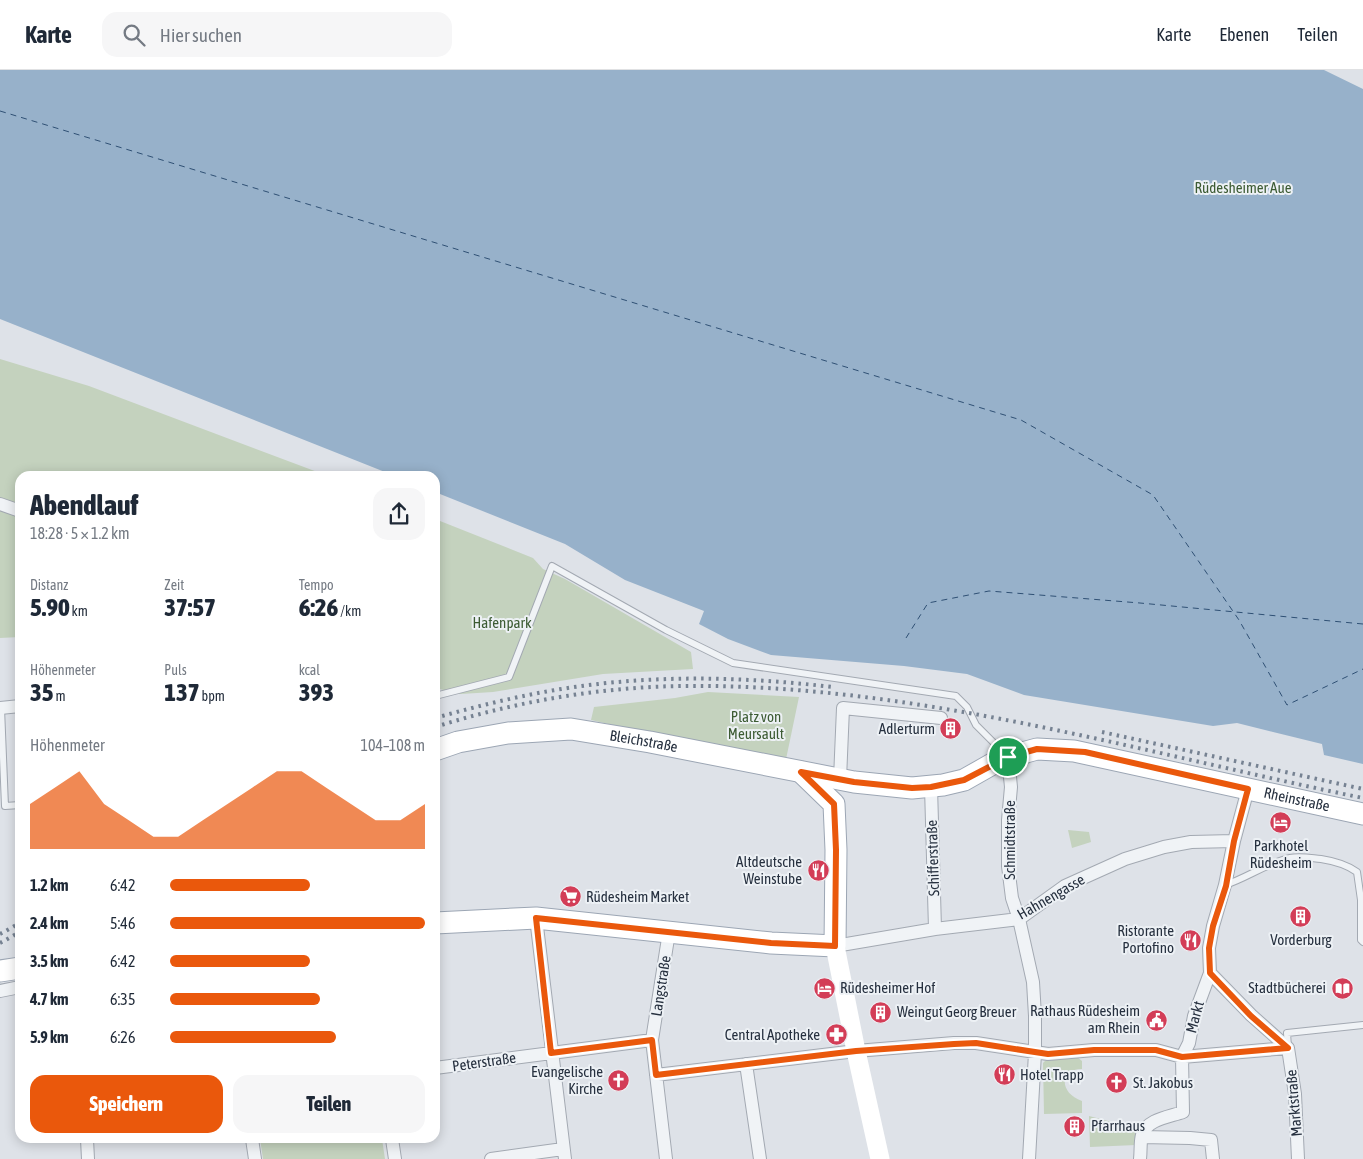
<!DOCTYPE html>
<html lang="de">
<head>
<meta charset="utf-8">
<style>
	body { margin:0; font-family:"Asap Condensed",sans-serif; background:#f6f6f7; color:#1f2937; height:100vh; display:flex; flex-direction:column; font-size:19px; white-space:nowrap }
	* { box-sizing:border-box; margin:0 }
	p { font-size:16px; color:#747a83 }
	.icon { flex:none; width:28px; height:28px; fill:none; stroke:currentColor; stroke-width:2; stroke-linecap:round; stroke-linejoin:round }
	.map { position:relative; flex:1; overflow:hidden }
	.details { position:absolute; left:15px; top:401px; width:425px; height:672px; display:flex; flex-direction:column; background:#fff; border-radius:15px; box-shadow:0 2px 12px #0003 }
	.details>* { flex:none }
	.pin { position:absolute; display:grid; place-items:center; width:42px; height:42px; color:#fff; margin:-21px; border:2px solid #fff; border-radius:50%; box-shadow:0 1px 5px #0007 }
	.round { display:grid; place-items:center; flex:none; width:52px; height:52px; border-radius:15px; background:#f6f6f7 }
	.head { display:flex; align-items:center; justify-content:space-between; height:85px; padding:0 15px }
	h1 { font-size:28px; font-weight:800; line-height:38px }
	.metrics { display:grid; grid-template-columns:repeat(3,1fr); gap:8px; height:85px; padding:5px 15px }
	.metrics div { display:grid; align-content:center }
	.metrics b { font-size:25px; font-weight:800 }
	.metrics small { font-size:14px; font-weight:400 }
	.metrics p { font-size:14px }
	.chart { height:140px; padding:10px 15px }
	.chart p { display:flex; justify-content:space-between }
	.chart svg { width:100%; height:90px; margin-top:5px; fill:#ea580c; opacity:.7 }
	.cta { display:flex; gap:10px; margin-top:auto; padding:10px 15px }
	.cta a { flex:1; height:58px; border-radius:15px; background:#ea580c; color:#fff; font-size:20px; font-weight:800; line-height:58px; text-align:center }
	.cta a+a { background:#f6f6f7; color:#1f2937 }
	ul { padding:0 15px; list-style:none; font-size:16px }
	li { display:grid; grid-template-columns:80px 60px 1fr; align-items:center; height:38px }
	li i { height:12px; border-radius:6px; background:#ea580c }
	header { display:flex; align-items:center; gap:30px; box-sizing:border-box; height:70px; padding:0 25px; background:#fff; border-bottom:1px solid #e0e1e3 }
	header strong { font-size:24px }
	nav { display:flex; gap:28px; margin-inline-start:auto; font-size:18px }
	.search { width:350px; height:45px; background:#f6f6f7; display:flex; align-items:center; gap:12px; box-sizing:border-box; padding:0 18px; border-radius:15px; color:#747a83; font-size:19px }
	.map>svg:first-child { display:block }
</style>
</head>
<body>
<header>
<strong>Karte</strong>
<div class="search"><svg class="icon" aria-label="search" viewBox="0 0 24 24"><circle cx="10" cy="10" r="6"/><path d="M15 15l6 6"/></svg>Hier suchen</div>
<nav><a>Karte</a><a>Ebenen</a><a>Teilen</a></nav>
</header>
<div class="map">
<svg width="1363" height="1089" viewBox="0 0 1363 1089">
	<rect width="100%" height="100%" fill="#dee2e8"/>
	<path fill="#c4d2be" d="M0 289 89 316 328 406H20V567L0 568Z
		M435 449 533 488 543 499 565 509 691 582 693 599 603 604 493 622 461 624 435 618Z
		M708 622 799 627 785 694 591 650 594 637 675 628Z
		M1068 760 1089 762 1091 772 1072 778Z
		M1077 987 1082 991V999C1059 999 1059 1023 1082 1031V1043L1044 1044 1043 993 1045 991Z
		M1089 1046 1135 1058 1136 1075 1090 1077Z
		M260 1069H382L385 1089H263Z"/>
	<path fill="#97b1ca" d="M0 0H1324L1363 19V694L1324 685 1322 674 1237 653 1213 656 1024 625 967 604 904 596 771 585 728 569 699 554 704 541 625 510 565 474 435 422V406H395L0 249Z"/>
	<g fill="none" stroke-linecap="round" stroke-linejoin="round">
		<path stroke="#2f5074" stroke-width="1" stroke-dasharray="6 5" stroke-linecap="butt" d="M0 41 1021 350 1153 425 1239 550 1287 635 1363 599
			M906 568 928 533 989 521 1140 533 1363 554"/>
		<defs>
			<path id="lane" d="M435 623 439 625 509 607 552 496 666 560 733 593 956 626 967 637 976 655 1006 685
				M1 638 5 736 20 735
				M1225 815C1247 808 1267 793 1290 788 1300 786 1310 788 1321 789 1334 791 1346 794 1357 802L1361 830V870L1363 872
				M1288 977 1287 963 1363 955"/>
			<path id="street" d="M0 434 20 441
				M0 638 20 636
				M1008 687 1011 717 1008 750V796L1012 828 1019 849 1033 912 1035 946V983L1029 1089
				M840 709 843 638 941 648
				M931 717 935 859
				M1248 719 1234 771 1225 815 1213 856 1209 878 1210 903 1251 945 1288 978
				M536 848 565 1089
				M835 876 935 859 1019 849 1065 816 1125 789 1164 777 1191 772 1234 771
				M0 921 20 917
				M1288 978 1295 1024 1298 1089
				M746 994 760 1089
				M435 998 652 970
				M656 1005 856 981 954 973H976L1048 984 1094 980H1156L1182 987 1288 978
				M1142 1067 1190 1068 1211 1070 1213 1089
				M87 1069 88 1089
				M252 1069 255 1089
				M392 1069 395 1089
				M491 1089 563 1079
				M666 1089 652 970 669 862
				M1140 1089C1141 1081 1140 1072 1142 1065 1147 1049 1169 1047 1183 1042L1182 987 1189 973 1194 946 1210 903"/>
			<g id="primary">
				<path id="s1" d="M435 680 458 672 508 663 571 659 650 672 854 712 912 718 943 715 964 710 994 693 1026 682 1037 679 1074 681 1363 744"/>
				<path d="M435 853 536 848 771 873 835 876 836 780 834 734 801 702"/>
				<path d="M0 901 20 898"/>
			</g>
		</defs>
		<use href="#lane" stroke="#a3a9b2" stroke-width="8"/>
		<use href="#street" stroke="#a3a9b2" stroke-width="14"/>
		<use href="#primary" stroke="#9ca6b4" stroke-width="23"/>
		<use href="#lane" stroke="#f0f3f6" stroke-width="6"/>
		<use href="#street" stroke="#f0f3f6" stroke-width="12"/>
		<path stroke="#fff" stroke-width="19" d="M835 876 856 981 880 1089"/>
		<use href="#primary" stroke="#fff" stroke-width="21"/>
		<path stroke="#768292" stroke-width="4" stroke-dasharray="2.5 5" stroke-linecap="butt" d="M435 648C488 633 543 620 598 614 677 605 755 608 833 617
			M435 657C514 632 599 617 682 616 913 613 1138 682 1363 728
			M1102 662 1363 719
			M0 864 20 853
			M0 873 20 862"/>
	</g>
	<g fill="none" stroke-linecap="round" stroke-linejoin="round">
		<defs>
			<path id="route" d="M1037 679 1085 682 1248 719 1234 771 1226 816 1213 856 1209 878 1210 903 1251 946 1288 978 1182 987 1156 980H1094L1048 984 976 973 954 974 856 981 656 1005 652 970 551 983 536 848 771 873 835 876 836 780 834 734 801 702 854 712 912 718 931 717 964 710 1008 687Z"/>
		</defs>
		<use href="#route" stroke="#fff" stroke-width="10"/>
		<use href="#route" stroke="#ea580c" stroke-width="6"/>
	</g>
	<defs>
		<symbol id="building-disc" viewBox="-11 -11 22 22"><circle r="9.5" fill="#d33d57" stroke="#edf1f5"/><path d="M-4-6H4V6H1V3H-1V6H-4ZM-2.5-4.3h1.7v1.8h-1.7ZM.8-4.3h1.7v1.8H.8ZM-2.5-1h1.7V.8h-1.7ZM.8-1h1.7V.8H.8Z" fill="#fff"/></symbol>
		<symbol id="hotel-disc" viewBox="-11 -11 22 22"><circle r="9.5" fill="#d33d57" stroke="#edf1f5"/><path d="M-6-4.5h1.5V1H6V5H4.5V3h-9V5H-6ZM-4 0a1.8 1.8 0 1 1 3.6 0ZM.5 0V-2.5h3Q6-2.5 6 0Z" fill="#fff"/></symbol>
		<symbol id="restaurant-disc" viewBox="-11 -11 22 22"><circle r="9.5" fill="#d33d57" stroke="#edf1f5"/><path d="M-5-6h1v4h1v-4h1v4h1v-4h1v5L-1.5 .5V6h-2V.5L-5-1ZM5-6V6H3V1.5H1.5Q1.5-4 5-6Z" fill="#fff"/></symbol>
		<symbol id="supermarket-disc" viewBox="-11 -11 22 22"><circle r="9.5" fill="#d33d57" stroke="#edf1f5"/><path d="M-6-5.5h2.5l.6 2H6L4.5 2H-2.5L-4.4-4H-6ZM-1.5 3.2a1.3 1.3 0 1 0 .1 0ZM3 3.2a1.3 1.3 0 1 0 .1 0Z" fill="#fff"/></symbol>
		<symbol id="library-disc" viewBox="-11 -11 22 22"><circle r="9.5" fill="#d33d57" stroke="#edf1f5"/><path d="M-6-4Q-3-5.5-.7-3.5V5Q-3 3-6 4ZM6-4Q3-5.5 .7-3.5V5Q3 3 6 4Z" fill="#fff"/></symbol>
		<symbol id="civic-disc" viewBox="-11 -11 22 22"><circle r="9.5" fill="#d33d57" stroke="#edf1f5"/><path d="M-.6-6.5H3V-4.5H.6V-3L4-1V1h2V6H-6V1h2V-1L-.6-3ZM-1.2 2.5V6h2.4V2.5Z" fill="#fff"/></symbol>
		<symbol id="pharmacy-disc" viewBox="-11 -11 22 22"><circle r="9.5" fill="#d33d57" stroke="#edf1f5"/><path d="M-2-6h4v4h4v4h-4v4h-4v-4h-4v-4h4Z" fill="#fff"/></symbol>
		<symbol id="church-disc" viewBox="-11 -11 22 22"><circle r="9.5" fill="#d33d57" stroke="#edf1f5"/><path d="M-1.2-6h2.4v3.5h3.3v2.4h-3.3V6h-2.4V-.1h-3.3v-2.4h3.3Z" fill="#fff"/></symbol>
	</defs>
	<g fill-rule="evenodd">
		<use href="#building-disc" x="938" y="646" width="25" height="25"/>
		<use href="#hotel-disc" x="1268" y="740" width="25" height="25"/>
		<use href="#restaurant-disc" x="806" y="788" width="25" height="25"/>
		<use href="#supermarket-disc" x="558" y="814" width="25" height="25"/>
		<use href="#building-disc" x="1288" y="834" width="25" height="25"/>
		<use href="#restaurant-disc" x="1178" y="858" width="25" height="25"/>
		<use href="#hotel-disc" x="812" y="906" width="25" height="25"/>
		<use href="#library-disc" x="1330" y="906" width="25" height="25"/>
		<use href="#building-disc" x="868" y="930" width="25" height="25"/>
		<use href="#civic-disc" x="1144" y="938" width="25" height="25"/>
		<use href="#pharmacy-disc" x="824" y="952" width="25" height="25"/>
		<use href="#restaurant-disc" x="992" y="992" width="25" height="25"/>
		<use href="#church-disc" x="606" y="998" width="25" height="25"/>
		<use href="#church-disc" x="1104" y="1000" width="25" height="25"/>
		<use href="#building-disc" x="1062" y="1044" width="25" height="25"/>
	</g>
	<g text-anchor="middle" stroke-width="4" stroke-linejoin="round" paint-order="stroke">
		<g font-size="15" fill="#3c5b33" stroke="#edf1f5">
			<text x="1243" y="123">Rüdesheimer Aue</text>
			<text x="502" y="558">Hafenpark</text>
			<text x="756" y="652">Platz von<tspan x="756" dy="17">Meursault</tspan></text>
		</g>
		<g font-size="15" fill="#26303f" stroke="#edf1f5" text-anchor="end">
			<text x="935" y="664">Adlerturm</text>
			<text x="1281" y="781" text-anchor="middle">Parkhotel<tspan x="1281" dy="17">Rüdesheim</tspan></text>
			<text x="802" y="797">Altdeutsche<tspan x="802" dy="17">Weinstube</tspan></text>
			<text x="586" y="832" text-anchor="start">Rüdesheim Market</text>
			<text x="1174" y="866">Ristorante<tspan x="1174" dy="17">Portofino</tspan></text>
			<text x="1301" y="875" text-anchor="middle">Vorderburg</text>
			<text x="840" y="923" text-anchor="start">Rüdesheimer Hof</text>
			<text x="1326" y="923">Stadtbücherei</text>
			<text x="1140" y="946">Rathaus Rüdesheim<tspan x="1140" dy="17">am Rhein</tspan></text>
			<text x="897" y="947" text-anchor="start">Weingut Georg Breuer</text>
			<text x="820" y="970">Central Apotheke</text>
			<text x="603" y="1007">Evangelische<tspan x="603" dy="17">Kirche</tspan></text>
			<text x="1020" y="1010" text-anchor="start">Hotel Trapp</text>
			<text x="1133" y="1018" text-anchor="start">St. Jakobus</text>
			<text x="1091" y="1061" text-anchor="start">Pfarrhaus</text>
		</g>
		<g font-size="15" fill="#26303f" stroke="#edf1f5">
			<text dy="5" stroke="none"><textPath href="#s1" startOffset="212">Bleichstraße</textPath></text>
			<text dy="5" stroke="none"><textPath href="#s1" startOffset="882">Rheinstraße</textPath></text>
			<text transform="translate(1010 770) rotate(-90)" y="5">Schmidtstraße</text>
			<text transform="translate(933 788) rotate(-92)" y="5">Schifferstraße</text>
			<text transform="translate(1051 827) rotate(-30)" y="5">Hahnengasse</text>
			<text transform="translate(661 916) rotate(-81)" y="5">Langstraße</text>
			<text transform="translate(1195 947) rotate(-75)" y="5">Markt</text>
			<text transform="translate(484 992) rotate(-8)" y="5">Peterstraße</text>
			<text transform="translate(1294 1033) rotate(-95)" y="5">Marktstraße</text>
		</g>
	</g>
</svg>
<div class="pin" style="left:1008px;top:687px;background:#1e9e55"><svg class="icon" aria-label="arrive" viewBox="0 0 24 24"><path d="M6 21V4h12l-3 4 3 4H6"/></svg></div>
<section class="details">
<div class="head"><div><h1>Abendlauf</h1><p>18:28 · 5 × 1.2 km</p></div><a class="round"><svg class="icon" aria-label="share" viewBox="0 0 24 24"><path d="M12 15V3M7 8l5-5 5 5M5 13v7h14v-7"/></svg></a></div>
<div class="metrics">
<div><p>Distanz</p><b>5.90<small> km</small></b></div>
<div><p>Zeit</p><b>37:57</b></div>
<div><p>Tempo</p><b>6:26<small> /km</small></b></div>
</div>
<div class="metrics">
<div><p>Höhenmeter</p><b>35<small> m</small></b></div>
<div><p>Puls</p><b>137<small> bpm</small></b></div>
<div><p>kcal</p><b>393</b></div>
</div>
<div class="chart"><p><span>Höhenmeter</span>104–108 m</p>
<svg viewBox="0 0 160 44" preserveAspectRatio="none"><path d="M0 44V22L10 14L20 6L30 22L40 30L50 38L60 38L70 30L80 22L90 14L100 6L110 6L120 14L130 22L140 30L150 30L160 22V44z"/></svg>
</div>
<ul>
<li><b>1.2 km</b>6:42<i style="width:55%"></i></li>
<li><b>2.4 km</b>5:46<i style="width:100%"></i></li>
<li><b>3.5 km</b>6:42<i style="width:55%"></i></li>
<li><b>4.7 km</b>6:35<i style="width:59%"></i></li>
<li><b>5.9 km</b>6:26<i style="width:65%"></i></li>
</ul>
<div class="cta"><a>Speichern</a><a>Teilen</a></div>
</section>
</div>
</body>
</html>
